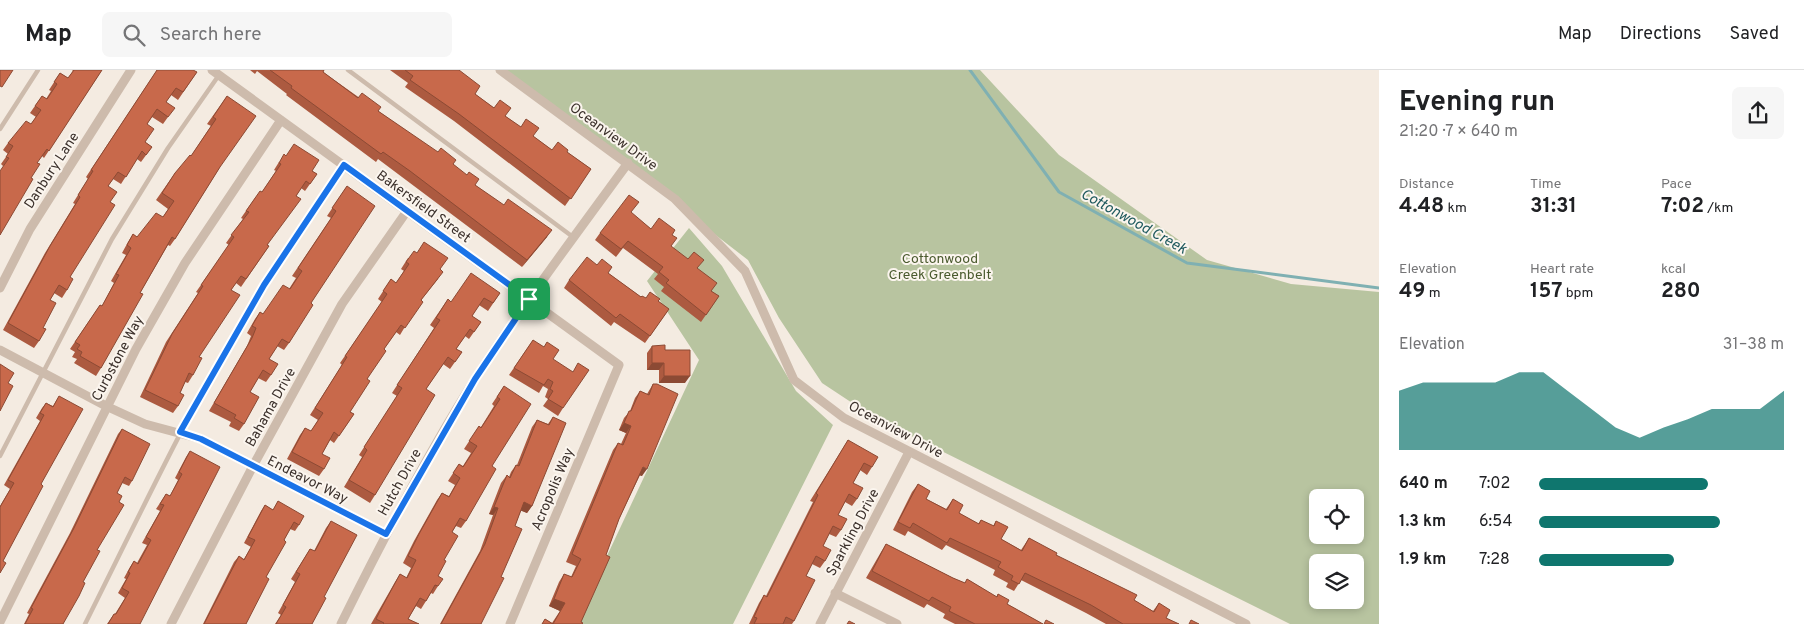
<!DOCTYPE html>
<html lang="en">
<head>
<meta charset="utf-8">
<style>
	body { margin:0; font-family:Overpass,sans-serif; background:#f6f6f6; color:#202124; height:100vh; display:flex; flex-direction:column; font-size:19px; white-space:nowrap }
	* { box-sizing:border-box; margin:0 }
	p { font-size:16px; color:#757577 }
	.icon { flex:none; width:28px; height:28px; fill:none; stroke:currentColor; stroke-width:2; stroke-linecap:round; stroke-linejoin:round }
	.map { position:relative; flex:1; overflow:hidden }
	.details { display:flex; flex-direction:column; background:#fff; width:425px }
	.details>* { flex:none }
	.tools { position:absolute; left:1309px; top:419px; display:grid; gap:10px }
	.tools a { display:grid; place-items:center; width:55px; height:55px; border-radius:8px; background:#fff; box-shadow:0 2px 8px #0003; font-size:25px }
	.pin { position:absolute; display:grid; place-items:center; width:42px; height:42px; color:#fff; margin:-21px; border-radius:10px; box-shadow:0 2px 8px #0006 }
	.round { display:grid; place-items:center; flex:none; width:52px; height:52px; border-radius:8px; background:#f6f6f6 }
	.overview { display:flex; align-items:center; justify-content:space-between; height:85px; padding:0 20px }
	h1 { font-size:28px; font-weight:700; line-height:38px }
	.metrics { display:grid; grid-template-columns:repeat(3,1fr); gap:8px; height:85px; padding:5px 20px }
	.metrics div { display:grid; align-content:center }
	.metrics b { font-size:21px; font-weight:700 }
	.metrics small { font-size:14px; font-weight:400 }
	.metrics p { font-size:14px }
	.chart { height:140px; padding:10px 20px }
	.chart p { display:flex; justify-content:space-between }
	.chart svg { width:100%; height:90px; margin-top:5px; fill:#0f766e; opacity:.7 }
	ul { padding:0 20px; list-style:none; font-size:16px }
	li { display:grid; grid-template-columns:80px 60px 1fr; align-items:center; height:38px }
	li i { height:12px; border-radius:6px; background:#0f766e }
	header { display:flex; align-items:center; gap:30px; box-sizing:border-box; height:70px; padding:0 25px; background:#fff; border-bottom:1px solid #e0e0e0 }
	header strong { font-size:24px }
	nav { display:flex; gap:28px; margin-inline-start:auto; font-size:18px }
	.search { width:350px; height:45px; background:#f6f6f6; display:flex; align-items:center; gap:12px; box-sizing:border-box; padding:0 18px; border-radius:8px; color:#757577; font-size:19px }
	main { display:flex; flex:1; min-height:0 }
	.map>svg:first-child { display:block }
</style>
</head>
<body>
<header>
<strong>Map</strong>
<div class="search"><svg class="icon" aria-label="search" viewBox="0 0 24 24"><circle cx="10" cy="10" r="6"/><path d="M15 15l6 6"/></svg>Search here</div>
<nav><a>Map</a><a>Directions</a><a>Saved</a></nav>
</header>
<main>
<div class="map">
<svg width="1379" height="554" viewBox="0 0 1379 554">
	<rect width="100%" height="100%" fill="#f4ebe1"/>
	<path fill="#b8c4a0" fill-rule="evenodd" d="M502 0H980L1059 85 1207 190 1291 214 1379 222V554H1290L875 348 822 313 779 248 748 190ZM1318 428H1355V465H1318ZM1318 492H1355V530H1318Z
		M689 158 722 196 796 321 833 355 733 554H575L699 290 647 211Z"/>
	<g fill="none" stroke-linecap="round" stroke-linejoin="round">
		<path stroke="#7fb0b2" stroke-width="3" d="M970 0 1059 122 1187 193 1379 218"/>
		<path stroke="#cdbbac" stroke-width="4.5" d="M348 0 573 167
			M0 59 38 0
			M0 386 112 169 168 78 219 5
			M85 554C136 452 185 349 242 250 274 197 309 146 344 95"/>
		<path stroke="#cdbbac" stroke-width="9" d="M212 0 619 295 510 554
			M500 0 675 129 745 201 794 310 844 348 1246 554
			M0 218 30 159 131 0
			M0 280 106 336 145 354 201 369 386 464
			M835 523 897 554
			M0 552 136 279 185 193 281 50
			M171 554 253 396 342 234 407 141
			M341 554C382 471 425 388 475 309 523 235 576 164 628 93
			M820 554 909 382"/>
	</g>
	<path fill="#ac5a40" d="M72 0H102L44 88 42 86 3 96 1 94 8 84 3 80 8 73 31 54 36 47 30 43 42 26 46 29 51 21 49 20 60 3 68 8 73 1Z
		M157 0 197 2 178 30 171 25 166 32 168 47 163 54 152 47 147 54 145 72 152 77 141 92 137 89 121 114 113 109 108 116 110 132 70 207 67 220 62 228 54 223 50 230 39 271 34 278 3 260 45 183 75 134 73 133 88 109 86 107Z
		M250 0H324L323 2 453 94 475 115 547 167 522 197 378 89 376 92 286 25 287 24 257 1 255 4Z
		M390 0H459L475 24 552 80 567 82 591 99 565 136 454 51 405 17 408 13Z
		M227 26 220 97 175 169 170 176 168 175 140 223 101 298 96 306 74 293 77 289 72 287 75 282 70 279 100 235 102 236 114 213 111 211 126 185 122 183 128 172 133 164 137 167 163 147 168 139 156 130 175 103 191 86 211 56 207 54Z
		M279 92 312 101 317 104 305 121 301 118 267 175 269 176 241 217 236 213 231 220 199 287 193 305 188 313 185 312 180 323 178 336 173 343 140 327 166 272 198 223 196 222 229 175 226 173 243 149 241 148 255 128 262 122 276 101 274 100Z
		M347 116 311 233 289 273 284 280 277 276 269 289 271 305 266 312 258 308 250 322 244 354 239 361 229 356 231 352 209 341 247 276 251 266 247 263 255 249 260 242 263 244 289 219 296 208 292 206 331 148 327 146Z
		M631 143 651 159 672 165 671 177 697 198 711 221 719 226 701 252 661 221 664 217 654 209 658 204 623 178 616 187 595 170 600 163Z
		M408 188 440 199 438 209 421 230 400 265 396 262 384 279 367 309 350 342 354 344 334 373 330 370 322 384 324 399 319 406 287 389 300 365 305 358 311 361 318 350 310 345 342 295 340 293 382 232 378 229 391 209 396 213 404 201 401 199Z
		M608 203 641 227 658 231 669 239 645 273 614 252 611 256 564 218 569 210Z
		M500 223 488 241 479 235 472 246 481 252 469 269 465 266 456 279 462 282 450 299 443 294 426 319 375 425 370 433 344 417 362 387 359 385 397 326 392 323 434 258 430 255 448 229 451 232Z
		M533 270 553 289 563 338 558 346 543 336 548 329 545 327 548 319 543 316 539 323 509 305Z
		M652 276 685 313H659V300H647V283Z
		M653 314 642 406 640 405 619 449 581 552 582 554H542L545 549 552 553 560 541 549 536 559 512 564 504 571 507 576 496 566 492 613 380 618 373 621 374 626 363 619 360 624 348 630 341 635 328 640 321 647 324Z
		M504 316 492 396 466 451 461 458 456 456 452 462 444 490 438 506V516L433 524 431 523 421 539 416 536 408 549 419 554H371L395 512 400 504 406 508 411 498 403 493 414 471 437 430 442 423 449 426 455 415 448 411 459 394 463 396 471 383 464 379 479 356 481 357 494 336 492 334Z
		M59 326 41 414 3 491 0 503V436L10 419 4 415 40 351 36 348 42 338 46 333 53 336Z
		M553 347 532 436 527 443 521 440 515 456 481 554H440L480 481 493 445 489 444 501 413 507 405 509 407 511 402 516 395H517L532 357 537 350 548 354Z
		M122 359 132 411 129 416 122 413 117 423 97 480 63 554H24L29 544 27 543 70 463 118 364Z
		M848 370 872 397 867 405 860 400 853 413 857 429 852 436 845 432 838 445 841 460 836 467 829 464 823 476 825 491 820 498 812 494 806 506 794 551 792 554H749L759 533 764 525 766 526 813 432 810 431Z
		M190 381 140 554H107L114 544H115L125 528 118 523 126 509 124 508 130 497 134 491 137 493 147 475 142 473 160 441 156 439 166 424 170 426 178 410 175 408 186 387Z
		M918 414 926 429 946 439 953 429 959 443 978 454 981 450 993 456 996 451 1001 469 1021 480 1029 468 1056 485 1153 541 1159 533 1166 548 1179 554H1106L1086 543 1021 510 1014 521 1006 517 1008 513 993 505 995 500 946 475 942 480 908 461 905 466 893 460 912 422Z
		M278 431 299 455 295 461 290 459 284 470 266 507 246 554H203L234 492 239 486 244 489 251 477 244 473 261 441 265 435 273 440Z
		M331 451 324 527 312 554H275L281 545 278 543 295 512 291 509 310 479 314 481 326 458Z
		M886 474 953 508 965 513 967 509 996 527 998 524 1007 534 1043 554H955L943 548 945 544 927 534 924 538 866 508 881 482Z"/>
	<path fill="#8c4a34" d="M552 160 547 167 522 197 527 190Z
		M652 293H664L659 300H647Z
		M664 306H690L685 313H659Z
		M624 353 631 356 626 363 619 360Z
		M643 397 647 399 642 406 638 405Z
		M524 432 532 436 527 443 519 440Z
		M494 437 498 438 493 445 489 444Z
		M554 529 565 533 560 541 549 536Z"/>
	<path fill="#c8694b" stroke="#8c4a34" d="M0 0H13L2 17 0 16Z
		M74 0H102L49 81 47 79 37 93 40 94 31 108 33 109 0 165V101L9 88 6 87 13 76 8 73 26 51 31 54 41 40 35 36 42 26 47 29 57 14 54 12 60 3 68 8Z
		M157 0H193L197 2 183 22 176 18 166 32 175 38 168 47 157 39 147 54 154 59 145 72 152 77 146 85 142 81 126 107 118 102 108 116 117 122 110 132 115 135 70 207 73 209 67 220 59 215 50 230 56 233 43 258 46 259 39 271 8 253 50 176 80 127 78 125 93 101 91 100Z
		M270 0H324L323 2 358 28 362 23 381 37 378 41 438 82 441 78 456 90 453 94 467 105 469 102 479 109 475 115 504 135 508 129 552 160 527 190 410 101 383 82 381 84 291 18 292 16Z
		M405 0H459L480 16 475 24 494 38 500 30 511 38 505 46 521 57 526 49 539 58 533 66 552 80 558 72 568 80 567 82 591 99 571 129 459 44 410 10 413 6Z
		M227 26 256 46 220 97 175 169 172 167 140 223 143 224 101 298 80 286 82 282 77 279 80 275 75 272 100 235 102 236 119 205 116 204 131 178 127 175 133 164 137 167 156 143 163 147 174 131 162 123 175 103 190 85 191 86 216 49 213 47Z
		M294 74 319 90 312 101 317 104 310 114 306 111 296 126 301 129 267 175 269 176 246 209 241 206 231 220 240 225 199 287 202 288 193 305 189 303 180 323 184 325 178 336 145 320 172 264 203 216 201 215 234 167 231 165 249 142 246 141 260 121 262 122 281 94 279 93 284 84 286 86Z
		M347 116 375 136 311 233 313 235 289 273 282 269 269 289 278 294 271 305 263 300 250 322 259 327 244 354 234 348 236 345 214 333 252 268 256 258 252 256 260 242 263 244 283 215 290 219 302 201 298 198 336 141 332 138Z
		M629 125 639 132 631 142 651 159 659 148 675 160 672 165 677 168 671 176 688 189 694 182 704 190 697 198 717 213 711 221 719 226 706 245 666 213 669 210 659 202 663 197 628 171 621 179 600 163Z
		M424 172 448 188 440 199 443 202 421 230 423 232 405 258 401 255 384 279 386 281 367 309 370 311 350 342 354 344 339 366 334 362 322 384 330 388 324 399 292 382 305 358 311 361 323 343 315 338 347 287 345 286 387 224 383 221 391 209 396 213 409 194 406 192 414 181 417 183Z
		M587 187 597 195 602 189 612 197 608 203 641 227 642 226 646 228 650 222 660 229 658 231 669 239 650 266 620 244 616 248 569 210Z
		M471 203 500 223 493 233 484 228 472 246 481 252 474 262 470 259 456 279 462 282 455 292 448 287 426 319 435 325 375 425 349 410 367 380 364 377 402 318 397 315 440 250 436 248 448 229 451 232Z
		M533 270 544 277 547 272 559 280 553 289 573 302 578 293 589 300 563 338 548 329 553 321 550 319 553 312 548 309 544 315 514 298Z
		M665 275V280H690V306H664V293H652V276Z
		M0 294 14 303 8 313 13 316 0 341Z
		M653 314H657L678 324 647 399 643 397 619 449 606 485 610 487 581 552 583 553 582 554H542L545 549 553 554 565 533 554 529 564 504 572 507 581 489 572 484 618 373 623 375 631 356 624 353 629 341H631L640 321 649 325Z
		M504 316 531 334 492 396 496 399 466 451 460 448 452 462 458 466 444 490 446 491 438 506 443 509 438 516 435 515 426 531 420 528 408 549 419 554H383L384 553 376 549 381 539 400 504 407 508 416 490 408 486 419 464 442 423 449 427 460 408 453 403 459 394 463 397 477 376 469 371 479 356 481 358 500 329 497 327Z
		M59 326 83 339 41 414 43 416 3 491 6 493 0 503V437L14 413 8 410 44 345 40 343 46 333 53 337Z
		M553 347 566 353 532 436 524 432 515 456 522 459 501 507 504 508 481 554H441L485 474 498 438 494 437 507 405 510 408 516 395 519 396 537 350 549 355Z
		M122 359 150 374 132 411 125 407 117 423 122 426 119 432 124 435 97 480 100 481 83 512 85 513 79 526 63 554H25L33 539 31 538 74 458Z
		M848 370 878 387 872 397 864 393 853 413 863 418 857 429 849 424 838 445 847 449 841 460 833 456 823 476 831 480 825 491 816 486 806 506 815 510 794 551 786 547 783 554H754L757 548 754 547 764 525 767 527 818 425 816 423Z
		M190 381 220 397 140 554H108L114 544H116L129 522 122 518 130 503 128 502 134 491 138 494 151 470 146 467 164 435 160 434 166 424 170 426 182 404 179 402Z
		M918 414 930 421 926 429 947 440 953 429 963 435 959 443 979 454 981 450 994 456 996 451 1008 457 1001 469 1022 481 1029 468 1057 483 1056 485 1137 525 1134 530 1154 542 1159 533 1170 540 1166 548 1179 554H1123L1091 535 1025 503 1019 514 1011 510 1013 506 998 497 1001 492 950 468 947 473 913 453 910 458 898 452Z
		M278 431 304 446 299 455 294 452 284 470 286 472 266 507 269 509 246 554H204L239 486 244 490 255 470 248 467 265 435 273 440Z
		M331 451 357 465 324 527 326 528 312 554H276L286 537 283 535 300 504 296 502 310 479 315 481Z
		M886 474 953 508 965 513 967 509 997 527 998 524 1009 530 1007 534 1043 554H975L949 541 951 537 932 527 929 531 872 501Z
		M1046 550 1054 554H1044Z
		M1191 550 1199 554H1189Z
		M849 551 855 554H847Z"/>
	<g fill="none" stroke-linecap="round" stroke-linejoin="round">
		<defs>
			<path id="route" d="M344 95 529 229 475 309 386 464 201 369 180 362 264 215Z"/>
		</defs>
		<use href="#route" stroke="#fff" stroke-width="10"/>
		<use href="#route" stroke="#1a73e8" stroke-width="6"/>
	</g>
	<g text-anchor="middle" stroke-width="4" stroke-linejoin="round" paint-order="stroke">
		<g font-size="14" fill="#3b302b" stroke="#fbf5ee">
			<text transform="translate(614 66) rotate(36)" y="5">Oceanview Drive</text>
			<text transform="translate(51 100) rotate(-57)" y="5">Danbury Lane</text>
			<text transform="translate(424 136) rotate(36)" y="5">Bakersfield Street</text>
			<text transform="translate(117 288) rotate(-62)" y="5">Curbstone Way</text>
			<text transform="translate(270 337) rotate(-61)" y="5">Bahama Drive</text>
			<text transform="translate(896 359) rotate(28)" y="5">Oceanview Drive</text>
			<text transform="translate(308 409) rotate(27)" y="5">Endeavor Way</text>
			<text transform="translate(399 412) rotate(-61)" y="5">Hutch Drive</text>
			<text transform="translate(552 419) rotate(-67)" y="5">Acropolis Way</text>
			<text transform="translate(852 462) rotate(-62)" y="5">Sparkling Drive</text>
		</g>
		<g font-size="14" fill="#4a5a2e" stroke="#fbf5ee">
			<text x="940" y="193">Cottonwood<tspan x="940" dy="16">Creek Greenbelt</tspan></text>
		</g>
		<g font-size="15" font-style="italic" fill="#1f5a5e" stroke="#fbf5ee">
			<text transform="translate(1134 151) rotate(29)" y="5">Cottonwood Creek</text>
		</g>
	</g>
</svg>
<div class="tools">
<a><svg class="icon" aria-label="locate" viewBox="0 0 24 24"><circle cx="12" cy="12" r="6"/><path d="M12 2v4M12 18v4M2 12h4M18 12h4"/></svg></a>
<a><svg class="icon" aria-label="layers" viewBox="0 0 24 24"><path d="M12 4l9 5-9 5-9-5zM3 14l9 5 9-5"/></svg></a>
</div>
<div class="pin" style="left:529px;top:229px;background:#1e9e55"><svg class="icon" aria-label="arrive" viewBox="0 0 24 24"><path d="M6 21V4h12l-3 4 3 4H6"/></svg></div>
</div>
<section class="details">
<div class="overview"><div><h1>Evening run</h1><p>21:20 · 7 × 640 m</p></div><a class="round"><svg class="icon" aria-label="share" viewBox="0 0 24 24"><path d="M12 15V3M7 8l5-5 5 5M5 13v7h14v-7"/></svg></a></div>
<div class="metrics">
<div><p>Distance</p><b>4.48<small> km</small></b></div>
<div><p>Time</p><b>31:31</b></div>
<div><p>Pace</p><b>7:02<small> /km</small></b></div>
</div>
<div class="metrics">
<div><p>Elevation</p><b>49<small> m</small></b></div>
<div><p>Heart rate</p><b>157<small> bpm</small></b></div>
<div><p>kcal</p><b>280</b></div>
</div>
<div class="chart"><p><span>Elevation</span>31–38 m</p>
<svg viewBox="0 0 160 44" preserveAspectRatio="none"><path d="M0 44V15L10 11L20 11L30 11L40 11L50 6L60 6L70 15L80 24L90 33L100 38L110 33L120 29L130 24L140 24L150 24L160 15V44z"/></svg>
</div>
<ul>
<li><b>640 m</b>7:02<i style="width:69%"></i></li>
<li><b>1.3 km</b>6:54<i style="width:74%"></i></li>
<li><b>1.9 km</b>7:28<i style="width:55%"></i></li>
</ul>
</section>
</main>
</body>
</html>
